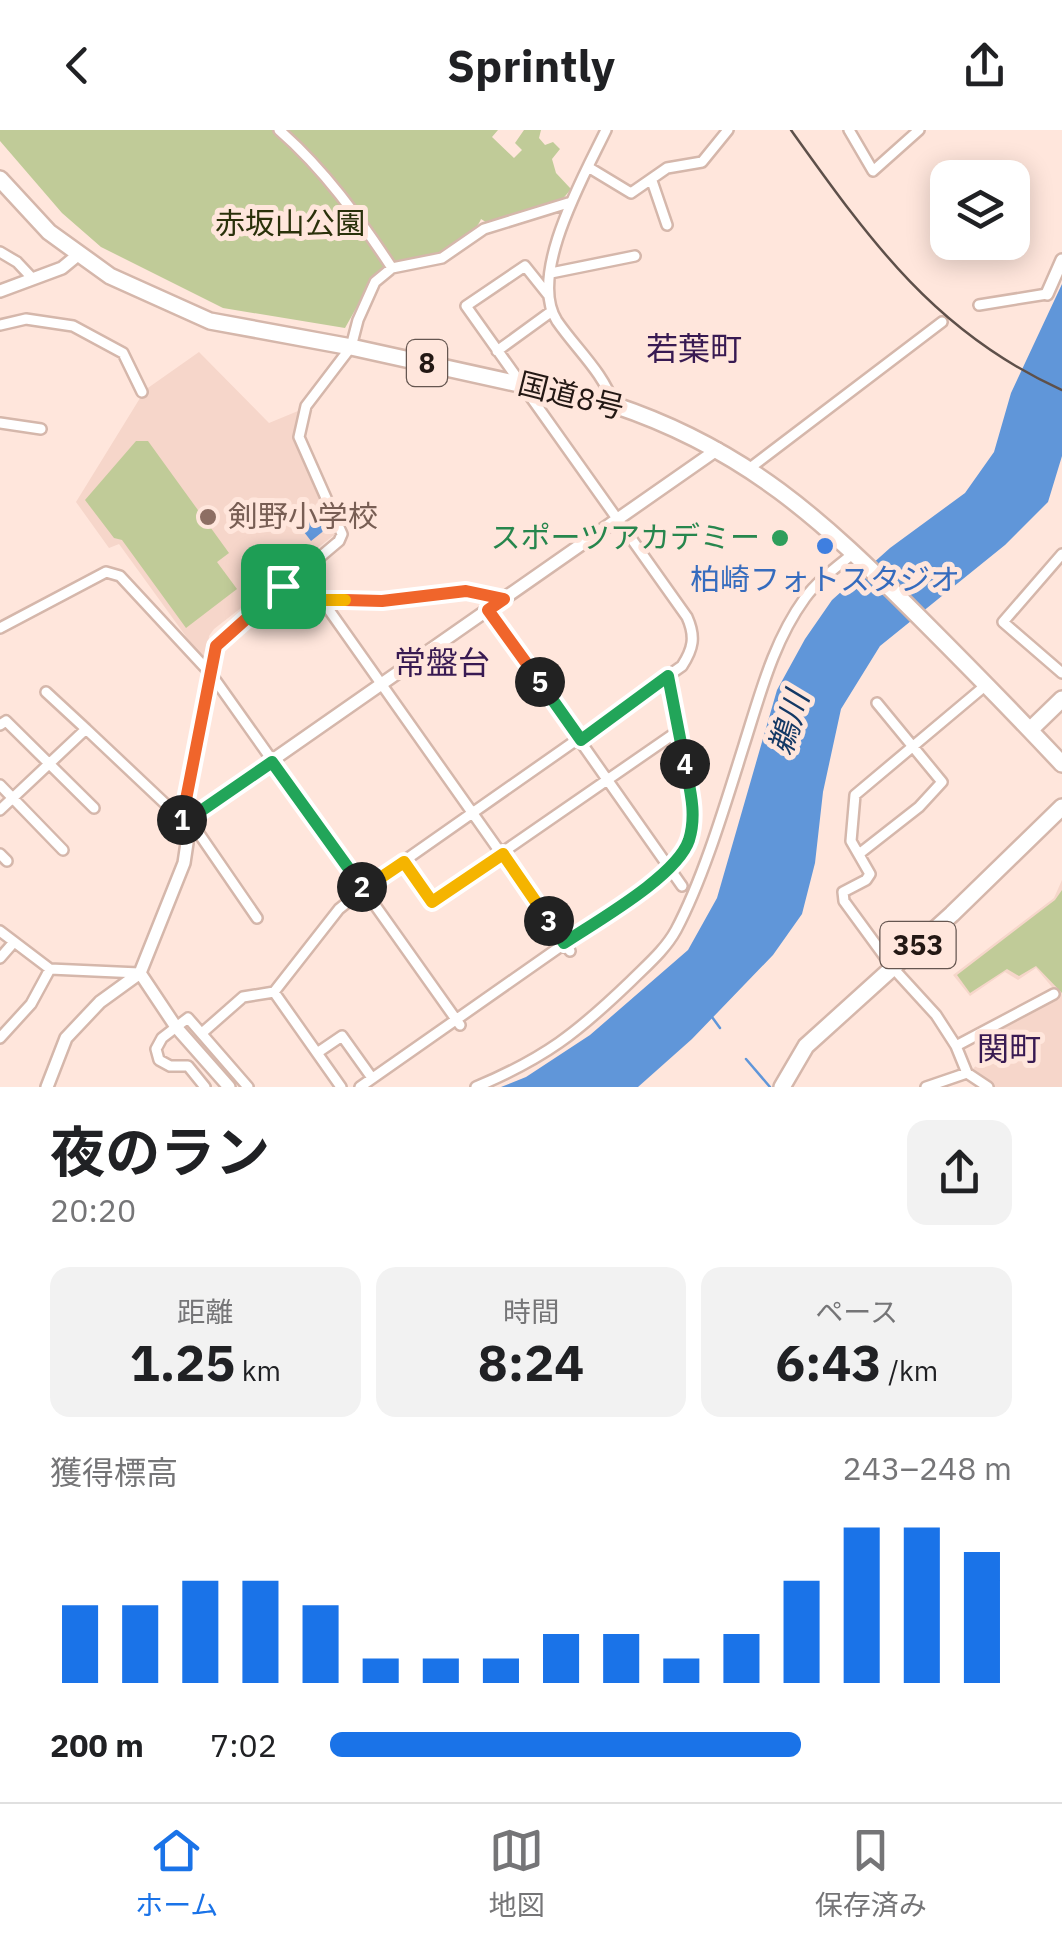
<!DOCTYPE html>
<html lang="ja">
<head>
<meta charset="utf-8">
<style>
	body { margin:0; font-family:"IBM Plex Sans","Noto Sans JP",sans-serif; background:#f2f2f2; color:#202124; height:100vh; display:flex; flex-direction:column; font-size:38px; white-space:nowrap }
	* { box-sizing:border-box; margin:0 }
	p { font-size:32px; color:#757577 }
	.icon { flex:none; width:55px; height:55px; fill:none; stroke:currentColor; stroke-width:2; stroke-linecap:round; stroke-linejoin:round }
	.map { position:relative; height:957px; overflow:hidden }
	.drawer { display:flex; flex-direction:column; background:#fff; flex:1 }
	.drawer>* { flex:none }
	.buttons { position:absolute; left:930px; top:30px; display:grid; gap:20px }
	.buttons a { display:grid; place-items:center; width:100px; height:100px; border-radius:20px; background:#fff; box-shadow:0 5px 25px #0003; font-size:50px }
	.pin { position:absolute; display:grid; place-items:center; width:85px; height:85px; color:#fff; margin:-42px; border-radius:20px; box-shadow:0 5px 15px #0006 }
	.km { position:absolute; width:50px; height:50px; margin:-25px; border-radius:50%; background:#222; color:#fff; font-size:28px; line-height:50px; text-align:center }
	.round { display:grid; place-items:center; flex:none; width:105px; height:105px; border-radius:20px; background:#f2f2f2 }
	.headline { display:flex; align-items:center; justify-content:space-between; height:170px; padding:0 50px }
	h1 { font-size:55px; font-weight:700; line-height:75px }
	.stats { display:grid; grid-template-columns:repeat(3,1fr); gap:15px; height:170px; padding:10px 50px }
	.stats div { display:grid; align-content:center; border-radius:20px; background:#f2f2f2; text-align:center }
	.stats b { font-size:50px; font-weight:700 }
	.stats small { font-size:28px; font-weight:400 }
	.stats p { font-size:28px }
	.chart { height:280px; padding:20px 50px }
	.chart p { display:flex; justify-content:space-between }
	.chart svg { width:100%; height:180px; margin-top:10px; stroke:#1a73e8; stroke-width:6 }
	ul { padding:0 50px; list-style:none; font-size:32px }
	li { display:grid; grid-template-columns:160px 120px 1fr; align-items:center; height:75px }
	li i { height:25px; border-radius:12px; background:#1a73e8 }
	header { display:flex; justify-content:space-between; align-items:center; height:130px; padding:0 50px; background:#fff; font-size:45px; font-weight:700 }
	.tab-bar { display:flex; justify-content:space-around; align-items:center; height:140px; border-top:2px solid #e0e0e0; background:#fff; font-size:28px; color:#757577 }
	.tab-bar a { display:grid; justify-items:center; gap:5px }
	.tab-bar .on { color:#1a73e8 }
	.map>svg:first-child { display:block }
</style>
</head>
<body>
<header><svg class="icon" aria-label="back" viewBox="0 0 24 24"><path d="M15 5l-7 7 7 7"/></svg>Sprintly<svg class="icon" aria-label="share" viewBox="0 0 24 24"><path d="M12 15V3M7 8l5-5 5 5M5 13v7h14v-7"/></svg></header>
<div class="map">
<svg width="1062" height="957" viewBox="0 0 1062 957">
	<rect width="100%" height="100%" fill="#ffe6dc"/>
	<path fill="#f6d6ca" d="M199 222 269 293 298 281 295 303 298 317 338 402 214 499 209 506 206 534 119 414 109 418 76 372 145 260Z
		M1062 750V957H995L970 941 1008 910 999 896 1057 863 1036 838 1018 850 1005 842 970 866 953 845 1054 768Z"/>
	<path fill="#c0cb98" d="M0 0H498L492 7 514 28 522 20 515 13 524 0H541L539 8 545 15 553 12 560 19 552 29 556 43 571 59 561 71 489 94 481 89C475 106 432 133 413 134 407 134 402 132 397 131L372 150 345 198 223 178 101 117 62 83 0 11Z
		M136 311H148L229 423 217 432 237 459 186 498 122 410 114 408 85 370Z
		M1062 760V863L1036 836 1019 846 1007 839 970 863 957 845 1055 770Z"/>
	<path fill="#6096d9" d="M1062 154V326L1048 372 1005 415 880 516 841 579 823 662 815 733 802 784 773 825 692 909 638 957H501L526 947 590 905 688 820 717 768 777 560 805 509 832 470 890 418 965 363 994 322 1011 263Z
		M306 372 326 399 311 411 290 384Z"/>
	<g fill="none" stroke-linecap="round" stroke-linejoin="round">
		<path stroke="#6096d9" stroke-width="2.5" d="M712 887 720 898
			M746 929 770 957"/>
		<defs>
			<path id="minor" d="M279 0C324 39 359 88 392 138
				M606 0C585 44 527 145 557 191 577 220 603 242 614 275
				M849 0 873 41 919 0
				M588 37 631 63 667 38 702 32 728 0
				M652 51 667 95
				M0 122 17 132 33 149
				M551 143 635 126
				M979 175 1047 164
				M0 195 26 189 73 196 123 223 142 262
				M497 221 552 181
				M0 293 41 299
				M750 338 942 192
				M1062 424 1003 492 1062 543
				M283 456 322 470 382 471 466 461 504 469
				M322 470 570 821
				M488 480 682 756
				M0 498 106 442 120 446 211 544 460 895
				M986 555 855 665 851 711 870 744 866 750 843 762 844 771 893 838 936 885 956 916 967 943 988 957
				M46 562 86 599
				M0 595 6 591 94 678
				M0 655 63 720
				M0 680 86 599 176 684 181 694
				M189 689 257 788
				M181 694 216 515 339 411 342 404 299 307 306 276 351 217 358 190 375 152 392 138 442 128 484 99 568 73
				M0 724 7 731
				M859 724 919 677 942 652 877 573
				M404 731 432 771 678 601
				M0 801 50 839 139 843
				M0 828 14 812
				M274 862 341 957
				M202 903 243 867 274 862 339 779 364 759 682 536C693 519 696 507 687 487L466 176 525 136 549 166
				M0 908 31 874 50 839
				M956 916 1054 864
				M317 923 342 906 372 948
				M205 957 188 936H170L159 930 156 919 162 908 188 888 248 957
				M360 957 671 739C704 698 689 656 679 609 675 588 672 567 668 546
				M476 957C545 928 577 903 631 851 647 835 665 820 676 800 704 747 726 672 744 615 760 565 773 512 805 468 817 451 838 436 855 422
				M926 957 967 943"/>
			<path id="tertiary" d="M0 161 62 138 79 124
				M1047 164 1062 130
				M140 843 176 897 229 957
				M47 957 66 908 100 872 140 843 184 733 187 713 181 694 718 319"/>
			<path id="trunk" d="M0 49 49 102 110 146 210 191 351 217 614 275C746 319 822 390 918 486 967 535 1015 584 1062 634
				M1030 600 1062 569
				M782 957 806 916 952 784 1062 677"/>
		</defs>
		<use href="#minor" stroke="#d5b7ab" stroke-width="14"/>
		<use href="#tertiary" stroke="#d5b7ab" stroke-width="16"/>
		<use href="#trunk" stroke="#d5b7ab" stroke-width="20"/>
		<use href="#minor" stroke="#fff" stroke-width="9"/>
		<use href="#tertiary" stroke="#fff" stroke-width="11"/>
		<use href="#trunk" stroke="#fff" stroke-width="15"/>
		<path stroke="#5e504a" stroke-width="2.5" d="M791 0C869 109 935 203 1062 260"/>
	</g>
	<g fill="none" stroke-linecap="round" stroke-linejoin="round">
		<defs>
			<path id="split-1" d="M182 690 216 516 283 456"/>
			<path id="split-2" d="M182 690V694L272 632 362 757"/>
			<path id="split-3" d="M362 757 364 759 404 732 432 772 503 724 549 791"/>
			<path id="split-4" d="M549 791 564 813C597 791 677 746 689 710 697 684 690 660 685 634"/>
			<path id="split-5" d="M540 552 581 610 668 546 685 634"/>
			<path id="split-6" d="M345 470 382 471 466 461 504 469 488 480 540 552"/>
			<path id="split-7" d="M283 456 322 470H345"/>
		</defs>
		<use href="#split-1" stroke="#fff" stroke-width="20"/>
		<use href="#split-2" stroke="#fff" stroke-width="20"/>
		<use href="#split-3" stroke="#fff" stroke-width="20"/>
		<use href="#split-4" stroke="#fff" stroke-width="20"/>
		<use href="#split-5" stroke="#fff" stroke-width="20"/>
		<use href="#split-6" stroke="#fff" stroke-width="20"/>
		<use href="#split-7" stroke="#fff" stroke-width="20"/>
		<use href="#split-1" stroke="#f0652b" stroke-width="12"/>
		<use href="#split-2" stroke="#22a559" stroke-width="12"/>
		<use href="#split-3" stroke="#f5b400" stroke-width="12"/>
		<use href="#split-4" stroke="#22a559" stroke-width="12"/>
		<use href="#split-5" stroke="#22a559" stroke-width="12"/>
		<use href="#split-6" stroke="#f0652b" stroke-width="12"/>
		<use href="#split-7" stroke="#f5b400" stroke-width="12"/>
	</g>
	<circle fill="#8d6e63" stroke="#ffe6dc" stroke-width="4" cx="208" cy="387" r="10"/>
	<circle fill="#2e9e5b" stroke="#ffe6dc" stroke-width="4" cx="780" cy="408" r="10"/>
	<circle fill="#3f7fe0" stroke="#ffe6dc" stroke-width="4" cx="825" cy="416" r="10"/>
	<g text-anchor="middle" stroke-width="10" stroke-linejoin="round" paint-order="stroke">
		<g fill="#ffe6dc" stroke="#655650" stroke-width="2.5">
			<rect x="407" y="210" width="40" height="46" rx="8"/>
			<rect x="880.5" y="792" width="75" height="46" rx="8"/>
		</g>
		<g font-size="28" font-weight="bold" fill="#231814">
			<text x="427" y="243">8</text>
			<text x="918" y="825">353</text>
		</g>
		<g font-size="30" fill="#2a310a" stroke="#ffe6dc">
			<text x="290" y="104">赤坂山公園</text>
		</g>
		<g font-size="30" fill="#231814" stroke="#ffe6dc">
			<text transform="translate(571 266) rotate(14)" y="10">国道8号</text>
		</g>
		<g font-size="30" fill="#785e54" stroke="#ffe6dc" text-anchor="start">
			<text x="228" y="397">剣野小学校</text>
		</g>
		<g font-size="30" fill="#27864d" stroke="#ffe6dc" text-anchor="end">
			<text x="760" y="418">スポーツアカデミー</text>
		</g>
		<g font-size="30" fill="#366cbe" stroke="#ffe6dc">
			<text x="825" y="460">柏崎フォトスタジオ</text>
		</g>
		<g font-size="32" fill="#381a52" stroke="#ffe6dc">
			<text x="694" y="230">若葉町</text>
			<text x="442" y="544">常盤台</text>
			<text x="1009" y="930">関町</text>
		</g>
		<g font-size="32" font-style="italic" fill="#143965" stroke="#ffe6dc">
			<text transform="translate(789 593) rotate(-73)" y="11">鵜川</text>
		</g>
	</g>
</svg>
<div class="buttons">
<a><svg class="icon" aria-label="layers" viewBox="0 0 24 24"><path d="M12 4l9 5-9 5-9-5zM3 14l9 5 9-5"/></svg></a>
</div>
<div class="pin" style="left:283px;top:456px;background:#1e9e55"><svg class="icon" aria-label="arrive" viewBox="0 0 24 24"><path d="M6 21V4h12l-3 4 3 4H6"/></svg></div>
<b class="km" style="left:182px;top:690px">1</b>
<b class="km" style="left:362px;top:757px">2</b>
<b class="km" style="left:549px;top:791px">3</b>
<b class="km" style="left:685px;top:634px">4</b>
<b class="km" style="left:540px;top:552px">5</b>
</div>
<section class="drawer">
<div class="headline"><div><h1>夜のラン</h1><p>20:20</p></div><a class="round"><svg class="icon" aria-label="share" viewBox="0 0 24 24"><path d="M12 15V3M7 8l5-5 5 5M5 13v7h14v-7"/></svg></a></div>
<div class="stats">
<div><p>距離</p><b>1.25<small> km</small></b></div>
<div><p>時間</p><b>8:24</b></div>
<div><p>ペース</p><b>6:43<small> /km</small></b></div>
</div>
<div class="chart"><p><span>獲得標高</span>243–248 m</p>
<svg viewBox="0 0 160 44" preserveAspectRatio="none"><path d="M5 44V25M15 44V25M25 44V19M35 44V19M45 44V25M55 44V38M65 44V38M75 44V38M85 44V32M95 44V32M105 44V38M115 44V32M125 44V19M135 44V6M145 44V6M155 44V12"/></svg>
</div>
<ul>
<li><b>200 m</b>7:02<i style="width:69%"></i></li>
</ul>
</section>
<nav class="tab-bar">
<a class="on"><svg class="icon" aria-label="home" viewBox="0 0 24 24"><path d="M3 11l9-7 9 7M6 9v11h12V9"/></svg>ホーム</a>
<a><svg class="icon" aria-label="map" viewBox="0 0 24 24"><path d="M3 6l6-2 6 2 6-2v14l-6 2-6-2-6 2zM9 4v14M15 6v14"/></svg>地図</a>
<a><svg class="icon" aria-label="saved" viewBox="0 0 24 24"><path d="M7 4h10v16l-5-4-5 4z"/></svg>保存済み</a>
</nav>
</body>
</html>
